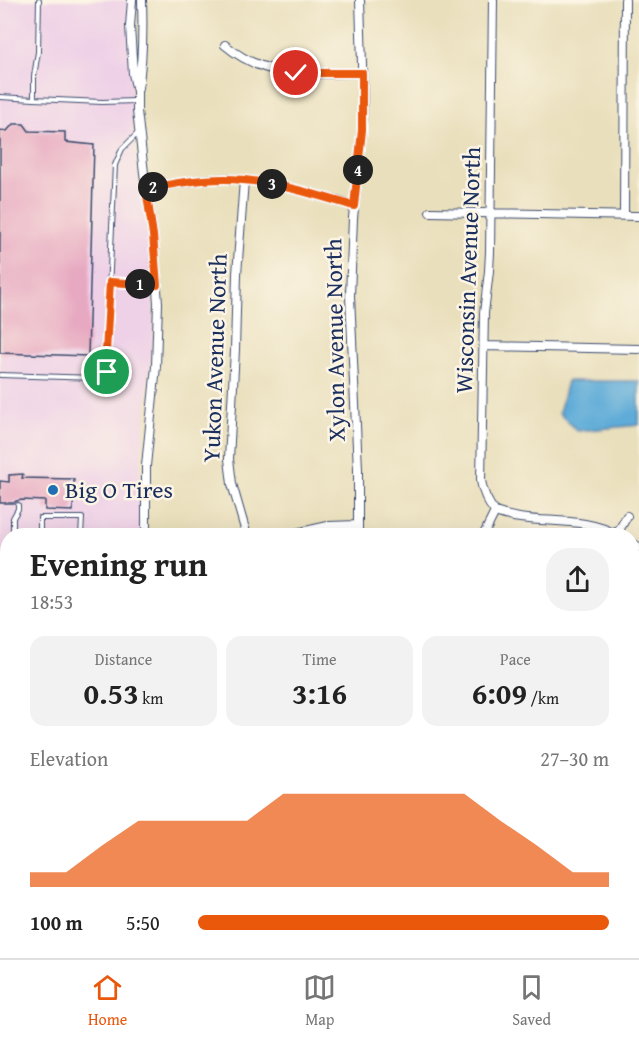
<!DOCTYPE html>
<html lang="en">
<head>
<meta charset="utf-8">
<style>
	body { margin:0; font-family:"Gentium Book Plus",serif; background:#f2f2f2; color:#222; height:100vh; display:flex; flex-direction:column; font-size:22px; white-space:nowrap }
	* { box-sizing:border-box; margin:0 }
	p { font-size:20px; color:#767676 }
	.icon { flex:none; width:33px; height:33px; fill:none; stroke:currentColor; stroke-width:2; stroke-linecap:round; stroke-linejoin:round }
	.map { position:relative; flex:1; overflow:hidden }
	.drawer { position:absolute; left:0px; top:528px; width:639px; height:430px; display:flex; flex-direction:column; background:#fff; border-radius:24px 24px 0 0; box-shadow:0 6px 24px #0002 }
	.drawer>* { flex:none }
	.pin { position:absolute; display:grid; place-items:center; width:51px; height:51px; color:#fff; margin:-26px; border:3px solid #fff; border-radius:50%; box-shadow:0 2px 6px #0007 }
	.km { position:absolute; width:30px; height:30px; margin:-15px; border-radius:50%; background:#222; color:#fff; font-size:16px; line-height:30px; text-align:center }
	.round { display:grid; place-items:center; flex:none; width:63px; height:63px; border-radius:24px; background:#f2f2f2 }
	.overview { display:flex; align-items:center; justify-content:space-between; height:102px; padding:0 30px }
	h1 { font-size:33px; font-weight:800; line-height:45px }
	.metrics { display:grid; grid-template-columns:repeat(3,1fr); gap:9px; height:102px; padding:6px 30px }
	.metrics div { display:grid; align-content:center; border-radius:15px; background:#f2f2f2; text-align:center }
	.metrics b { font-size:30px; font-weight:800 }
	.metrics small { font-size:16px; font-weight:400 }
	.metrics p { font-size:16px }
	.chart { height:168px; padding:12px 30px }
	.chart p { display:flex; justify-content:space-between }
	.chart svg { width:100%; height:108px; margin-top:6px; fill:#ea580c; opacity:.7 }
	ul { padding:0 30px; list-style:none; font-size:20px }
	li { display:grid; grid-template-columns:96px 72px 1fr; align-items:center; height:45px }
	li i { height:15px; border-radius:8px; background:#ea580c }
	.dock { display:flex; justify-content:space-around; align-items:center; height:84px; border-top:2px solid #e0e0e0; background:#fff; font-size:16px; color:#767676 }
	.dock a { display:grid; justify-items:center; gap:3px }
	.dock .selected { color:#ea580c }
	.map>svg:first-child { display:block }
</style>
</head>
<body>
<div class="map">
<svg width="639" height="958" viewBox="0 0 639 958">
	<rect width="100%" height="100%" fill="#fcf5e5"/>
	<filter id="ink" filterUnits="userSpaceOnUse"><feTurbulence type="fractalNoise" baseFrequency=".0167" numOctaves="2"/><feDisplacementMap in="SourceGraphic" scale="12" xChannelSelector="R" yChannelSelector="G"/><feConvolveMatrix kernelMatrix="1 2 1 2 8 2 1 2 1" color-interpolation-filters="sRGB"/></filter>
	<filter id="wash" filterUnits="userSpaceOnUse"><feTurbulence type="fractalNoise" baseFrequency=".008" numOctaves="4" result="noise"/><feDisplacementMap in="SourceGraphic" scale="24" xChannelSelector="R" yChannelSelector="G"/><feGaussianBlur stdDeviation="1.35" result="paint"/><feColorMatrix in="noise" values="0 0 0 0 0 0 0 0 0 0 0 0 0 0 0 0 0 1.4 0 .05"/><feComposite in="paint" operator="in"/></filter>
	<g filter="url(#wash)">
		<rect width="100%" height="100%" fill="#e9dfbc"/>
		<path fill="#eed0e7" d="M0 0H130L132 115 139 184 152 271 154 329 140 470 142 535 8 536V905H0Z
			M38 951H108L110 958H0Z"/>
		<path fill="#a3c56d" stroke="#5f7a66" stroke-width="1.5" d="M632 703H639V921H632Z"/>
		<path fill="#5eacd8" stroke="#3c6e9b" stroke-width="1.5" d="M567 381H639V425L577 431 559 413Z"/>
		<g id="blocks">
			<path fill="#e7a9c1" d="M13 124H24L29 131 65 132V142L94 145 88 356 0 353V130L7 131Z
				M23 474 22 478 74 479 73 511 45 510V501L22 500 16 501 14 503H0V481L9 482V475Z
				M0 573H8V596H0Z
				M0 830 8 840V876L0 882Z
				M593 951H606V958H593Z"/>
		</g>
	</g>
	<g filter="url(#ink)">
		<use href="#blocks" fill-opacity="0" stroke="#3a496c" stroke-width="1.5"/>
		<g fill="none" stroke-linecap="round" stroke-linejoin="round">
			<defs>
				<path id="service" d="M0 97 34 99V76L38 52 39 0
					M34 99 102 102 137 101
					M109 282 157 285
					M0 375 96 378 107 372 106 352 115 165 122 149 139 132
					M13 536V518L18 509V505
					M40 536V518H82L81 536
					M0 610H8
					M0 699 8 695
					M0 715 5 722 8 721
					M0 726 2 732 0 735
					M0 753 8 749
					M0 893 8 892
					M0 948 3 958
					M59 958 68 955 76 958"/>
				<path id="minor" d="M132 0 130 26 133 74 137 91V111L144 173 153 235 158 303 156 366 146 466V536
					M493 0 490 252 489 271 484 313 481 481C483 493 487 502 495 512
					M225 45C268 81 310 73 362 73
					M138 88C143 59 143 30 142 0
					M244 180 237 274 235 350 229 459 232 484 247 536
					M146 189C169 185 191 180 214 179 262 177 309 193 354 206
					M430 212 639 216
					M624 216 625 0
					M484 346 639 349
					M495 512C536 527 578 513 620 536
					M617 534 627 516
					M283 536 328 526 358 525
					M358 536V469L350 296 353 218 362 130 363 97 360 0
					M483 536 495 512
					M632 543 639 547
					M0 561H8
					M0 813 8 820
					M93 951 100 958
					M197 951 198 958
					M449 951 453 958
					M347 958 348 951"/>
				<path id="tertiary" d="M632 694H639
					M0 922 8 921
					M0 942 8 941"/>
			</defs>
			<use href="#service" stroke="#3a496c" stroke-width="6"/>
			<use href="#minor" stroke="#3a496c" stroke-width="10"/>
			<use href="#tertiary" stroke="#3a496c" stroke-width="13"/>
			<use href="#service" stroke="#fff" stroke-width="4"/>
			<use href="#minor" stroke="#fff" stroke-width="8"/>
			<use href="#tertiary" stroke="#fff" stroke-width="10"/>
		</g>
	</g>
	<g fill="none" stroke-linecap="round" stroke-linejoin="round" filter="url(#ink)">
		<defs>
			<path id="route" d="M107 372 106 352 110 282 157 285 153 235 146 189C172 184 197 179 224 179 268 179 312 194 354 206L362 130V73H296"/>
		</defs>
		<use href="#route" stroke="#fff" stroke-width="12"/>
		<use href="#route" stroke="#ea580c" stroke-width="8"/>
	</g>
	<circle fill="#1f6fb2" stroke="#fcf5e5" stroke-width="2" cx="53" cy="490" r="6"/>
	<g text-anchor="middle" stroke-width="5" stroke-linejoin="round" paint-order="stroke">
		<g font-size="24" fill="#1b2f5e" stroke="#fcf5e5">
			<text transform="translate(468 270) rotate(-88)" y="8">Wisconsin Avenue North</text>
			<text transform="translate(335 340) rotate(-91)" y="8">Xylon Avenue North</text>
			<text transform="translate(215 358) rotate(-88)" y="8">Yukon Avenue North</text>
		</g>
		<g font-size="24" fill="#1b2f5e" stroke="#fcf5e5" text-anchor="start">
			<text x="65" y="498">Big O Tires</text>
		</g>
	</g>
</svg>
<div class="pin" style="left:107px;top:372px;background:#1e9e55"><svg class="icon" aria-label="arrive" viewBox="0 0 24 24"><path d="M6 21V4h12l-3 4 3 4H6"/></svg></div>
<div class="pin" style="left:296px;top:73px;background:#d93025"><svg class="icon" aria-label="check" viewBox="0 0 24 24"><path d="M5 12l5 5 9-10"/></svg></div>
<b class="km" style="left:140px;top:284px">1</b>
<b class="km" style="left:153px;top:187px">2</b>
<b class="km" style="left:272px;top:184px">3</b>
<b class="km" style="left:358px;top:170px">4</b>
<section class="drawer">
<div class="overview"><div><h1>Evening run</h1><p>18:53</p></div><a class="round"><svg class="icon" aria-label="share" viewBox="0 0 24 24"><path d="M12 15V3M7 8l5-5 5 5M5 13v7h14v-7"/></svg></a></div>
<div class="metrics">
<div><p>Distance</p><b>0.53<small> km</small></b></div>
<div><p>Time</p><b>3:16</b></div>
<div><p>Pace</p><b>6:09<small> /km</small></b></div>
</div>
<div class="chart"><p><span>Elevation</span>27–30 m</p>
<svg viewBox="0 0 160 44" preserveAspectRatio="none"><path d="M0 44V38L10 38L20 27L30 17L40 17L50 17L60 17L70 6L80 6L90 6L100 6L110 6L120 6L130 17L140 27L150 38L160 38V44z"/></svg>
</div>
<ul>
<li><b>100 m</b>5:50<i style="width:100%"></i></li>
</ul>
</section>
</div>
<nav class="dock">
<a class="selected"><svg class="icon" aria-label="home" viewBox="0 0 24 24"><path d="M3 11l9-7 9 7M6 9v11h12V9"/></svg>Home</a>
<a><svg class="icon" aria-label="map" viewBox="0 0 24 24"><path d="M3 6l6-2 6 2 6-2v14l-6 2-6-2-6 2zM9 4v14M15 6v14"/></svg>Map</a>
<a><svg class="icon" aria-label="saved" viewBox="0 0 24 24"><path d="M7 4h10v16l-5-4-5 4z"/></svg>Saved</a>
</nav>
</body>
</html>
